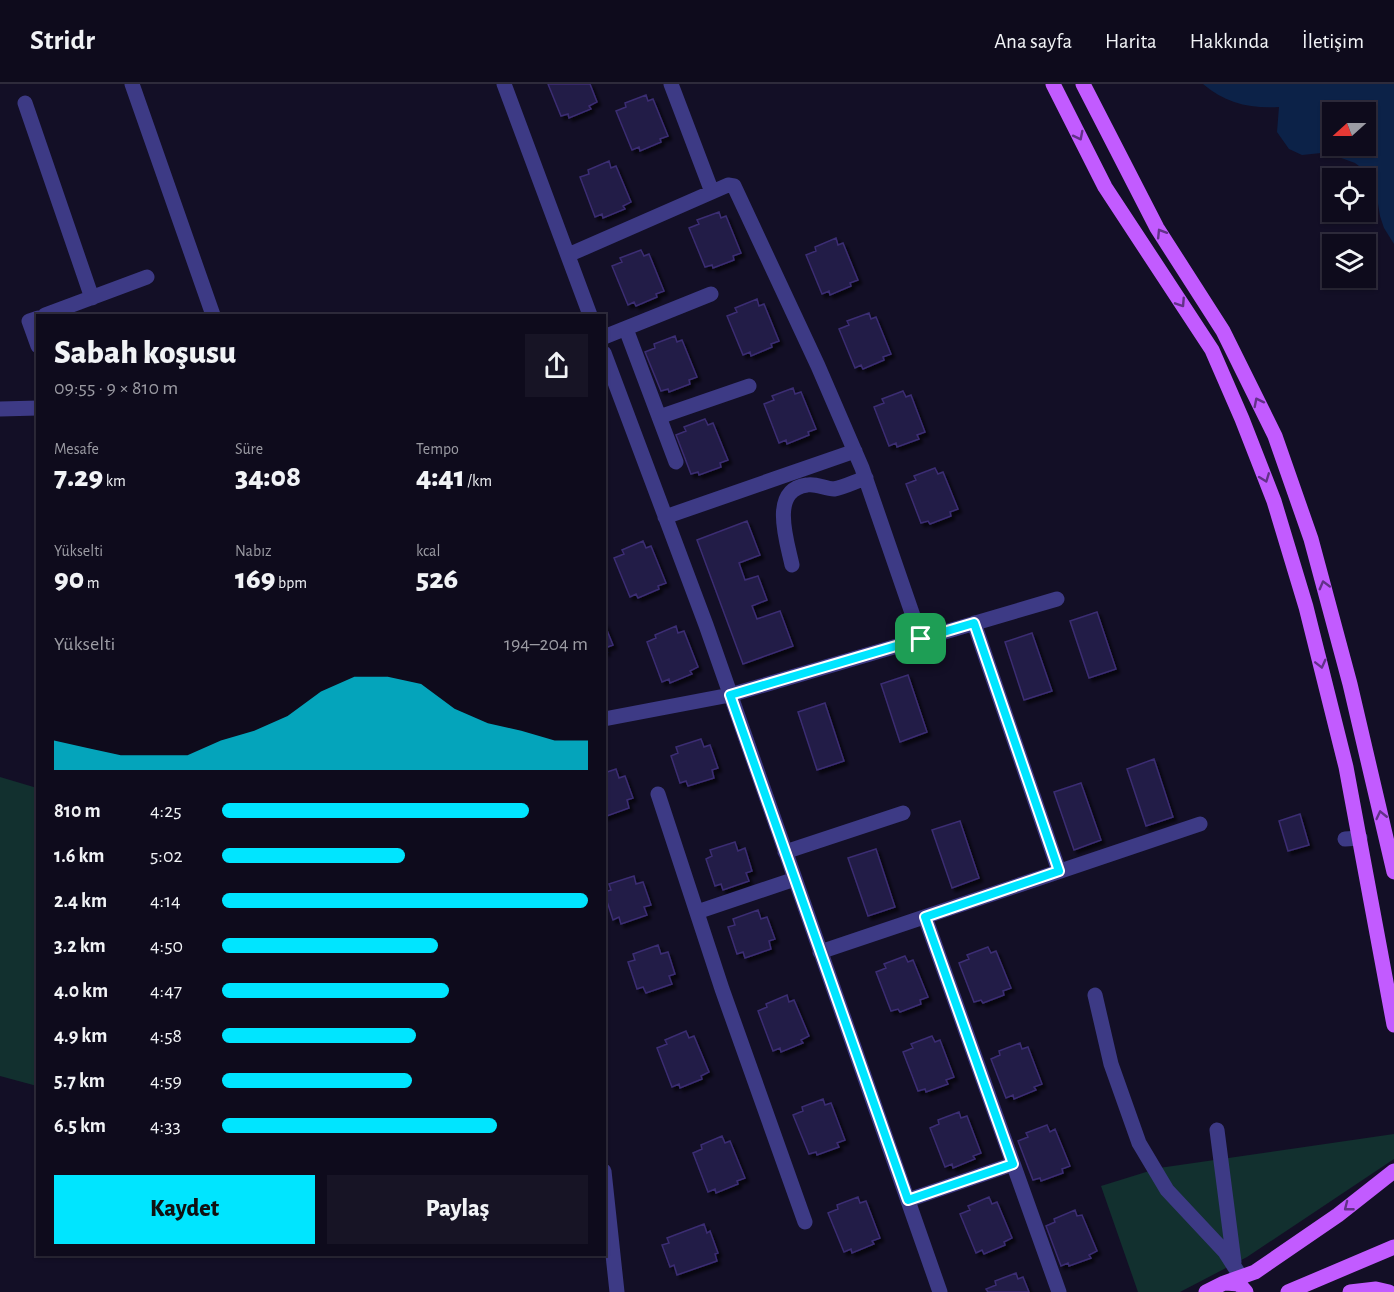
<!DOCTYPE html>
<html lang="tr">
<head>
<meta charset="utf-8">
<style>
	body { margin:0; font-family:"Alegreya Sans",sans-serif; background:#171425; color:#f1f3f6; height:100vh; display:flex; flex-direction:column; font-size:22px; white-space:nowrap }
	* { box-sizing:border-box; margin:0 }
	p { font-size:20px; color:#9b9ba3 }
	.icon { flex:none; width:33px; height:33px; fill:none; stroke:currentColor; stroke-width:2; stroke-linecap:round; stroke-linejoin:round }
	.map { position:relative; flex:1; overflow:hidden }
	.side { position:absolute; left:36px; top:230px; width:570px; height:942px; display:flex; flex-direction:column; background:#0e0b1c; border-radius:0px; box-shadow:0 2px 4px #0004,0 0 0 2px #2e2b3b }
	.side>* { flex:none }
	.needle { width:39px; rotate:249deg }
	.fabs { position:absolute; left:1322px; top:18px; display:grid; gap:12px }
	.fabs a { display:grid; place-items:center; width:54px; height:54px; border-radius:0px; background:#0e0b1c; box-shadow:0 2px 4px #0004,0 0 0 2px #2e2b3b; font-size:30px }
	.pin { position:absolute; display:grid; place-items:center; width:51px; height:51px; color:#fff; margin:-26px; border-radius:12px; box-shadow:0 3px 9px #0006 }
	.round { display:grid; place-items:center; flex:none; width:63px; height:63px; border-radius:0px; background:#171425 }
	.summary { display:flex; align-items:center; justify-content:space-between; height:102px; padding:0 18px }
	h1 { font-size:33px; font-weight:800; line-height:45px }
	.figures { display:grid; grid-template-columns:repeat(3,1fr); gap:9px; height:102px; padding:6px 18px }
	.figures div { display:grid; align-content:center }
	.figures b { font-size:30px; font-weight:800 }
	.figures small { font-size:16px; font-weight:400 }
	.figures p { font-size:16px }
	.chart { height:168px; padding:12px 18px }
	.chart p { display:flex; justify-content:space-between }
	.chart svg { width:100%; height:108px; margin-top:6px; fill:#00e5ff; opacity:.7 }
	.button { display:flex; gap:12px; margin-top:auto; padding:12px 18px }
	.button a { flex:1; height:69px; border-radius:0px; background:#00e5ff; color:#111; font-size:24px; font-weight:800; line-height:69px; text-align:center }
	.button a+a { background:#171425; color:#f1f3f6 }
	ul { padding:0 18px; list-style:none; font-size:20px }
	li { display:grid; grid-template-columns:96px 72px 1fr; align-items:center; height:45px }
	li i { height:15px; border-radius:8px; background:#00e5ff }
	header { display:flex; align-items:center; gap:36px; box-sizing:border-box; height:84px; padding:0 30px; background:#0e0b1c; border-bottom:2px solid #2e2b3b }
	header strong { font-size:28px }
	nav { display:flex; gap:33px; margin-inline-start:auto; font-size:21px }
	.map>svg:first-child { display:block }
</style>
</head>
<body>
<header>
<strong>Stridr</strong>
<nav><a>Ana sayfa</a><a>Harita</a><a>Hakkında</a><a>İletişim</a></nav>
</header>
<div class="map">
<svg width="1394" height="1208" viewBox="0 0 1394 1208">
	<defs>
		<filter id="shadow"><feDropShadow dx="3.5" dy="3.5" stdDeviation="1.5" flood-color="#0009"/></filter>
	</defs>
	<rect width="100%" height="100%" fill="#130f26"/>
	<path fill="#12302f" d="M0 693 37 704V1002L0 992Z
		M1394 1050V1075L1247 1173 1180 1208H1138L1101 1102 1159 1084Z"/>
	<path fill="#0c2248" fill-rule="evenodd" d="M1203 0H1394V160L1384 144 1380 132 1375 101 1367 88 1355 79 1333 71 1321 69 1302 71 1289 65 1277 48 1279 23C1251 25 1225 19 1203 0ZM1332 28H1365V62H1332Z"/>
	<path fill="#241b47" stroke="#3b2d73" stroke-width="1.5" filter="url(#shadow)" d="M548 0H590L597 18 589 22 591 25 569 34 568 30 561 32Z
		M646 11 648 17 653 15 668 52 660 55 661 58 640 67 639 63 632 66 616 27 626 23 625 19Z
		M609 77 611 84 616 82 631 118 623 122 625 125 603 134 602 130 595 133 580 93 589 90 588 86Z
		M719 128 721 134 726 132 741 169 733 172 734 176 713 184 712 181 705 183 689 144 699 140 697 136Z
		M836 154 838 161 843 159 858 196 850 199 851 202 830 211 829 207 822 210 806 171 816 167 815 163Z
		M641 166 644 172 649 170 664 207 656 210 657 213 636 222 634 218 628 221 612 182 622 178 620 174Z
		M757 215 759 222 764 220 779 257 771 260 772 263 751 272 750 268 743 271 727 232 737 228 735 224Z
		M869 229 871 235 876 233 891 270 883 273 884 276 863 285 861 281 855 284 839 245 849 241 847 237Z
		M675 252 677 258 682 256 697 293 689 296 690 300 669 308 668 305 661 307 645 268 655 264 654 260Z
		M793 304 795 310 801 308 816 345 808 348 809 351 787 360 786 356 779 359 764 320 774 316 772 312Z
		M903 307 906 313 911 311 925 348 917 351 919 355 897 363 896 359 889 362 874 323 884 319 882 315Z
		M705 335 708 341 713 339 728 376 720 379 721 383 699 391 698 388 691 390 676 351 686 347 684 343Z
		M935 384 938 390 943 388 958 425 950 428 951 432 930 440 928 437 921 439 906 400 916 396 914 392Z
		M747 437 760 471 739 479 745 496 758 492 767 516 752 522 757 535 780 527 793 562 743 580 697 456Z
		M643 457 646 464 651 462 666 499 658 502 659 505 638 514 636 510 630 513 614 474 624 470 622 466Z
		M1097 528 1116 585 1089 594 1070 537Z
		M604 539 613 561 605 564 607 568H604Z
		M676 542 678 549 684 547 698 583 690 587 692 590 670 599 669 595 662 598 647 558 656 554 655 551Z
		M1032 549 1052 607 1024 616 1005 558Z
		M908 591 927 648 900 658 881 600Z
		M825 619 844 677 817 686 798 628Z
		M701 655 704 663 710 661 718 684 712 686 714 694 688 702 686 697 680 699 671 672 678 669 676 663Z
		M1154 675 1173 733 1146 742 1127 685Z
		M616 685 619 694 625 692 633 714 627 716 629 724 604 733V689Z
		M1081 699 1101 756 1074 766 1054 708Z
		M1300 730 1309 761 1288 767 1279 737Z
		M960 737 979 794 952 804 932 746Z
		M735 758 738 767 745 764 752 787 746 789 749 797 723 806 721 800 715 802 706 775 712 772 710 766Z
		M876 765 895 823 868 832 848 774Z
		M634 792 636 800 643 798 651 821 644 823 647 831 621 840 619 833 613 836 604 808 611 806 609 800Z
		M758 826 761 835 767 833 775 855 769 857 771 865 745 874 743 868 737 870 728 843 735 841 733 835Z
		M658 861 661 870 668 868 675 890 669 892 672 900 646 909 643 903 637 905 628 878 635 876 633 870Z
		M988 863 991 869 996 867 1011 904 1003 907 1004 911 983 919 981 916 974 918 959 879 969 875 967 871Z
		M905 872 908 878 913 876 928 913 920 916 921 920 900 928 898 925 891 927 876 888 886 884 884 880Z
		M787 911 789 918 794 916 809 952 801 956 803 959 781 968 780 964 773 967 758 927 767 923 766 920Z
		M686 947 689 954 694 952 709 988 701 992 702 995 680 1004 679 1000 672 1003 657 964 667 960 665 956Z
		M932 952 935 958 940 956 954 993 946 996 948 1000 926 1008 925 1005 918 1007 903 968 913 964 911 960Z
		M1020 959 1022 965 1028 963 1042 1000 1034 1003 1036 1006 1014 1015 1013 1011 1006 1014 991 975 1000 971 999 967Z
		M823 1015 825 1021 831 1019 845 1056 837 1059 839 1063 817 1071 816 1068 809 1070 793 1031 803 1027 802 1023Z
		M959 1028 961 1034 967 1032 981 1069 973 1072 975 1075 953 1084 952 1080 945 1083 930 1044 939 1040 938 1036Z
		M1047 1041 1050 1048 1055 1045 1070 1082 1062 1085 1063 1089 1041 1097 1040 1094 1033 1096 1018 1057 1028 1053 1026 1049Z
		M722 1052 725 1059 730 1057 745 1094 737 1097 738 1100 716 1109 715 1105 708 1108 693 1069 702 1065 701 1061Z
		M858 1113 860 1119 866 1117 880 1154 872 1157 874 1160 852 1169 851 1165 844 1168 828 1129 838 1125 837 1121Z
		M989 1113 992 1120 997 1118 1012 1154 1004 1158 1005 1161 984 1170 982 1166 976 1169 960 1130 970 1126 968 1122Z
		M1075 1126 1077 1132 1082 1131 1097 1167 1089 1171 1091 1174 1069 1182 1068 1179 1061 1182 1046 1142 1055 1138 1054 1135Z
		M704 1140 707 1149 710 1147 718 1169 715 1170 717 1177 677 1191 674 1181 670 1183 662 1161 669 1159 667 1154Z
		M1016 1189 1018 1195 1023 1193 1029 1208H988L986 1205 996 1201 995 1197Z"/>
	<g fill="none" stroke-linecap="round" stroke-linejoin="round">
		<path stroke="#3d3a85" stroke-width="15" d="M132 0 213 231
			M504 0 590 231
			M671 0 712 108
			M25 19 92 214
			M568 171 728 101 734 102 818 282 862 384 921 555
			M45 231 147 193
			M38 234 29 237 38 262
			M626 245 676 378
			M604 253 711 210
			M604 269 706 541 940 1208
			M0 325 38 324
			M659 333 749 302
			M665 433 855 367
			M792 481C787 457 769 406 807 401 816 399 825 405 834 405 845 403 856 397 866 394
			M974 539 1059 787
			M604 635 730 611 1057 515
			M658 710 722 905 805 1138
			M1345 755 1360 754
			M785 768 903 729
			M697 828 795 795
			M925 833 1059 1208
			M820 868 1200 740
			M1095 911 1111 980 1139 1059 1167 1106 1225 1168 1241 1193
			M1217 1046 1234 1178
			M604 1087 617 1208
			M908 1116 1013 1080"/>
		<path stroke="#c25bff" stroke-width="15" d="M1053 0 1105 103 1212 266 1242 335 1274 417 1306 523 1346 683 1394 941
			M1083 0 1157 144 1223 247 1275 352 1311 455 1350 600 1394 788
			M1226 1199 1239 1200 1246 1208
			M1206 1208 1224 1199 1255 1188 1338 1131 1394 1087
			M1288 1208 1394 1163
			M1350 1208 1376 1205 1389 1208"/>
	</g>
	<defs><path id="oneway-chevron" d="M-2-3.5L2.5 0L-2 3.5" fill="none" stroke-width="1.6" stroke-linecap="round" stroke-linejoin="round" transform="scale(1.5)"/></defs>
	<g stroke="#623188">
		<use href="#oneway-chevron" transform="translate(1079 52) rotate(63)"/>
		<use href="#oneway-chevron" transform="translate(1161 149) rotate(-122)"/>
		<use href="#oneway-chevron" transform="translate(1181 219) rotate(57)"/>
		<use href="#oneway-chevron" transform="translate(1258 318) rotate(-117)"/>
		<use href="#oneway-chevron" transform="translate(1265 394) rotate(69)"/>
		<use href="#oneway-chevron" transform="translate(1324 501) rotate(-105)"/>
		<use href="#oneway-chevron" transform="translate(1321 580) rotate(76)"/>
		<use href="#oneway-chevron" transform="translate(1381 731) rotate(-103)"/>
		<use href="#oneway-chevron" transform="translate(1348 1123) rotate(142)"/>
	</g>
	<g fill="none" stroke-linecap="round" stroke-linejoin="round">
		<defs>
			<path id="route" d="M974 539 1059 787 925 833 1013 1080 908 1116 730 611Z"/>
		</defs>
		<use href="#route" stroke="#fff" stroke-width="12"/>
		<use href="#route" stroke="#00e5ff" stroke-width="8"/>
	</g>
</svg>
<div class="fabs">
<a><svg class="needle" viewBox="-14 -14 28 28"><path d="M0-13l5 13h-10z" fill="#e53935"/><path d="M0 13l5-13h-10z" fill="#9b9ba3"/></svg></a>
<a><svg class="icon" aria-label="locate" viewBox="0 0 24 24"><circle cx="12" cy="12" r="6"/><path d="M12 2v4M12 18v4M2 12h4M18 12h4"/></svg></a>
<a><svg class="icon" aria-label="layers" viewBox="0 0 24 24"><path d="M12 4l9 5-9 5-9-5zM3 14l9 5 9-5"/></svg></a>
</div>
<div class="pin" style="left:921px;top:555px;background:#1e9e55"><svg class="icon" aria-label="arrive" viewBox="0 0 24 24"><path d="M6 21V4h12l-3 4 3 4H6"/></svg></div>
<section class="side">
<div class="summary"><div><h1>Sabah koşusu</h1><p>09:55 · 9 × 810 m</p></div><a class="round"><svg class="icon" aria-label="share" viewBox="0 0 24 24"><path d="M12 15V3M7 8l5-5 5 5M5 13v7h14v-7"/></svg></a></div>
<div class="figures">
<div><p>Mesafe</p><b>7.29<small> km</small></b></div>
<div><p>Süre</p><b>34:08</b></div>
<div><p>Tempo</p><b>4:41<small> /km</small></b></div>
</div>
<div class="figures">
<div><p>Yükselti</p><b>90<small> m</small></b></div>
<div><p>Nabız</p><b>169<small> bpm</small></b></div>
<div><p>kcal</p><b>526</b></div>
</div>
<div class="chart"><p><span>Yükselti</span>194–204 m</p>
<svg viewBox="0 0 160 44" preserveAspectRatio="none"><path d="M0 44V32L10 35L20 38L30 38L40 38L50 32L60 28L70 22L80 12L90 6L100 6L110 9L120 19L130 25L140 28L150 32L160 32V44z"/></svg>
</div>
<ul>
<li><b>810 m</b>4:25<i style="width:84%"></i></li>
<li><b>1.6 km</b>5:02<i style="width:50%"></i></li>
<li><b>2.4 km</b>4:14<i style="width:100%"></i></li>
<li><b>3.2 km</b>4:50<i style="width:59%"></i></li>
<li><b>4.0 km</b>4:47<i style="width:62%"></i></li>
<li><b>4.9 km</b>4:58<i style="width:53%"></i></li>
<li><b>5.7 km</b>4:59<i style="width:52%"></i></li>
<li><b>6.5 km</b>4:33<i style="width:75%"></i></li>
</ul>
<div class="button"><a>Kaydet</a><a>Paylaş</a></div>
</section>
</div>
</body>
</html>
